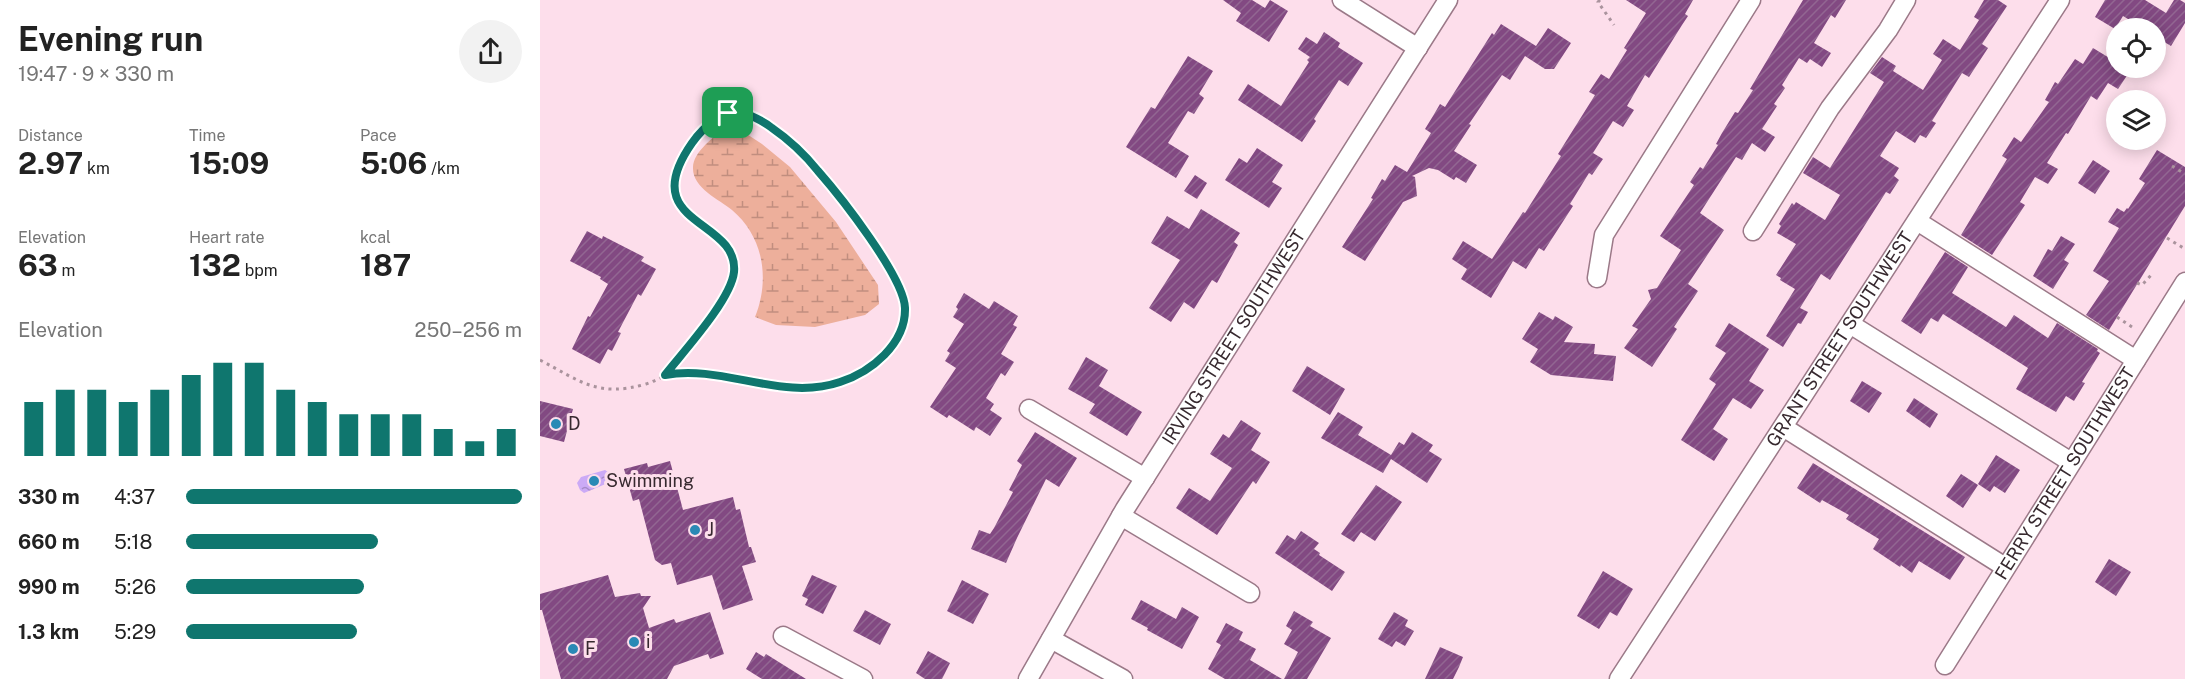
<!DOCTYPE html>
<html lang="en">
<head>
<meta charset="utf-8">
<style>
	body { margin:0; font-family:"Public Sans",sans-serif; background:#f2f2f2; color:#222; height:100vh; display:flex; flex-direction:column; font-size:22px; white-space:nowrap }
	* { box-sizing:border-box; margin:0 }
	p { font-size:20px; color:#767676 }
	.icon { flex:none; width:33px; height:33px; fill:none; stroke:currentColor; stroke-width:2; stroke-linecap:round; stroke-linejoin:round }
	.map { position:relative; flex:1; overflow:hidden }
	.drawer { display:flex; flex-direction:column; background:#fff; width:540px }
	.drawer>* { flex:none }
	.buttons { position:absolute; left:1566px; top:18px; display:grid; gap:12px }
	.buttons a { display:grid; place-items:center; width:60px; height:60px; border-radius:50%; background:#fff; box-shadow:0 3px 15px #0003; font-size:30px }
	.pin { position:absolute; display:grid; place-items:center; width:51px; height:51px; color:#fff; margin:-26px; border-radius:12px; box-shadow:0 3px 9px #0006 }
	.round { display:grid; place-items:center; flex:none; width:63px; height:63px; border-radius:32px; background:#f2f2f2 }
	.overview { display:flex; align-items:center; justify-content:space-between; height:102px; padding:0 18px }
	h1 { font-size:33px; font-weight:700; line-height:45px }
	.figures { display:grid; grid-template-columns:repeat(3,1fr); gap:9px; height:102px; padding:6px 18px }
	.figures div { display:grid; align-content:center }
	.figures b { font-size:30px; font-weight:700 }
	.figures small { font-size:16px; font-weight:400 }
	.figures p { font-size:16px }
	.chart { height:168px; padding:12px 18px }
	.chart p { display:flex; justify-content:space-between }
	.chart svg { width:100%; height:108px; margin-top:6px; stroke:#0f766e; stroke-width:6 }
	ul { padding:0 18px; list-style:none; font-size:20px }
	li { display:grid; grid-template-columns:96px 72px 1fr; align-items:center; height:45px }
	li i { height:15px; border-radius:8px; background:#0f766e }
	main { display:flex; flex:1; min-height:0 }
	.map>svg:first-child { display:block }
</style>
</head>
<body>
<main>
<section class="drawer">
<div class="overview"><div><h1>Evening run</h1><p>19:47 · 9 × 330 m</p></div><a class="round"><svg class="icon" aria-label="share" viewBox="0 0 24 24"><path d="M12 15V3M7 8l5-5 5 5M5 13v7h14v-7"/></svg></a></div>
<div class="figures">
<div><p>Distance</p><b>2.97<small> km</small></b></div>
<div><p>Time</p><b>15:09</b></div>
<div><p>Pace</p><b>5:06<small> /km</small></b></div>
</div>
<div class="figures">
<div><p>Elevation</p><b>63<small> m</small></b></div>
<div><p>Heart rate</p><b>132<small> bpm</small></b></div>
<div><p>kcal</p><b>187</b></div>
</div>
<div class="chart"><p><span>Elevation</span>250–256 m</p>
<svg viewBox="0 0 160 44" preserveAspectRatio="none"><path d="M5 44V22M15 44V17M25 44V17M35 44V22M45 44V17M55 44V11M65 44V6M75 44V6M85 44V17M95 44V22M105 44V27M115 44V27M125 44V27M135 44V33M145 44V38M155 44V33"/></svg>
</div>
<ul>
<li><b>330 m</b>4:37<i style="width:100%"></i></li>
<li><b>660 m</b>5:18<i style="width:57%"></i></li>
<li><b>990 m</b>5:26<i style="width:53%"></i></li>
<li><b>1.3 km</b>5:29<i style="width:51%"></i></li>
</ul>
</section>
<div class="map">
<svg width="1645" height="679" viewBox="0 0 1645 679">
	<defs>
		<pattern id="wetland-marsh" width="20" height="14" patternUnits="userSpaceOnUse" patternTransform="scale(1.5)"><rect width="20" height="14" fill="#edaf9b"/><path d="M1 5h8M5 5V1M11 12h8M15 12V8" fill="none" stroke="#c18e7f"/></pattern>
		<pattern id="water-ripples" width="26" height="14" patternUnits="userSpaceOnUse" patternTransform="scale(1.5)"><rect width="26" height="14" fill="#cbaaf6"/><path d="M2 4q2-2 4 0t4 0M15 11q2-2 4 0t4 0" fill="none" stroke="#a68ac8"/></pattern>
		<pattern id="building-hatch" width="6" height="6" patternUnits="userSpaceOnUse" patternTransform="scale(1.5)"><rect width="6" height="6" fill="#824982"/><path d="M-1 1l2-2M0 6l6-6M5 7l2-2" fill="none" stroke="#926692"/></pattern>
	</defs>
	<rect width="100%" height="100%" fill="#fddeeb"/>
	<path fill="url(#wetland-marsh)" d="M199 129 222 144 250 167 296 222 338 285 339 304 325 315 275 327 236 325 215 317C230 280 224 237 192 210 179 199 152 188 153 167 154 152 171 140 181 130Z"/>
	<path fill="url(#water-ripples)" d="M65 470 68 472 71 479 68 483 44 493 40 490 37 483 41 477Z"/>
	<path fill="url(#building-hatch)" d="M683 0H712L725 8 730 0 748 11 729 42 696 21 701 13Z
		M1086 0H1153L1145 14 1148 16 1142 25 1109 78 1105 75 1087 106 1094 110 1083 127 1073 121 1053 153 1063 159 1052 175 1049 173 1030 204 1033 206 1004 251 999 248 986 269 973 261 951 298 921 279 927 269 912 259 923 241 952 259 983 212 985 213 1021 156 1018 154 1055 95 1049 92 1061 74 1069 79 1087 50 1084 48 1106 13Z
		M1263 0H1306L1295 18 1291 15 1274 43 1291 53 1282 67 1270 59 1267 63 1259 58 1242 85 1245 88 1234 104 1237 106 1222 129 1235 137 1225 152 1212 143 1202 160 1196 157 1160 213 1184 230 1148 284 1158 291 1134 327 1137 329 1112 367 1084 348 1098 329 1092 326 1111 299 1108 290 1117 288 1141 250 1120 236 1154 185 1150 182 1160 167 1163 169 1178 145 1176 144 1182 133 1195 112 1198 113 1213 90 1210 89Z
		M1444 0H1458L1467 6 1442 44 1448 48 1429 77 1422 73 1392 121 1396 123 1386 138 1380 135 1375 143 1356 131 1340 156 1359 168 1354 176 1359 180 1350 194 1346 192 1290 280 1281 274 1260 308 1268 312 1261 324 1258 323 1243 347 1226 336 1255 289 1240 280 1241 278 1236 275 1256 244 1237 233 1241 226 1239 224 1252 203 1254 205 1256 202 1285 220 1300 195 1263 173 1273 157 1290 168 1344 82 1330 73 1342 57 1356 66 1353 71 1383 90 1402 60 1393 54 1403 39 1420 50 1439 20 1434 17Z
		M1565 0H1605L1626 13 1634 0H1640L1645 3V23L1631 46 1616 37V28H1603L1583 16 1575 29 1555 17Z
		M961 24 996 46 1008 28 1031 43 1014 69H1005L985 56 970 80 962 75 929 124 931 125 914 151 937 165 926 183 916 177 914 180 898 170 889 168 872 176 875 177 877 196 863 202 825 261 802 247 833 199 831 198 842 179 845 181 855 165 867 172 891 133 885 129 893 116 900 104 905 107 952 33 954 35Z
		M784 32 800 43 798 47 823 63 808 86 799 80 774 119 776 121 762 142 698 100 708 84 741 106 769 62 767 60 770 57 758 49 766 37 777 44Z
		M1553 48 1576 62V68H1585L1590 71 1578 89 1568 83 1557 100 1551 96 1528 134 1526 133 1507 163 1518 169 1508 184 1495 177 1480 202 1485 205 1452 255 1421 235 1467 159 1462 156 1474 137 1481 142 1509 102 1505 100 1515 82 1518 84 1535 59 1543 64Z
		M648 56 673 71 659 94 664 98 654 114 648 111 628 143 649 156 636 178 586 147 611 107 615 109Z
		M717 148 743 165 732 182 742 188 729 208 685 180 699 158 707 163Z
		M1617 150 1645 167V206L1569 330 1546 315 1569 281 1553 271 1579 228 1568 222 1577 208 1584 212 1587 208 1588 209 1605 183 1599 179Z
		M1553 160 1570 171 1555 194 1538 183Z
		M655 175 667 183 657 199 644 191Z
		M661 209 700 233 694 242 698 245 677 283 672 280 654 309 644 302 631 322 609 308 640 260 611 243 627 216 649 229Z
		M47 231 62 239 63 236 104 257 101 261 116 269 101 296 98 294 78 332 81 333 72 351 68 349 60 364 32 349 48 316 50 317 68 284 60 279 61 277 30 261Z
		M1521 236 1535 244 1524 260 1529 263 1513 289 1493 276 1508 249 1512 251Z
		M1405 252 1428 267 1412 293 1466 327 1474 315 1508 338 1517 323 1558 349 1557 351 1560 353 1542 382 1545 383 1534 401 1526 396 1516 412 1476 389 1488 368 1403 314 1398 322 1391 318 1381 334 1361 321Z
		M424 293 449 309 454 301 478 316 473 325 477 327 461 354 474 362 465 376 461 373 446 398 454 404 450 410 462 418 450 436 436 427 434 431 409 415 407 418 390 407 416 368 405 361 410 353 407 351 424 324 413 317 418 309 416 307Z
		M999 312 1013 320 1015 316 1033 327 1024 342 1055 344 1054 354 1076 356 1073 381 1011 375 990 362 998 349 982 339Z
		M1189 323 1229 349 1209 381 1224 390 1211 409 1193 398 1173 429 1188 439 1174 461 1141 440 1176 384 1169 379 1186 353 1175 346Z
		M546 357 568 370 559 386 602 412 587 436 549 413 555 404 528 389Z
		M767 366 805 389 790 415 752 391Z
		M1322 381 1342 393 1329 413 1310 401Z
		M1374 398 1398 414 1390 428 1366 411Z
		M0 401 33 409 24 442 0 436Z
		M798 412 823 427 818 435 851 455 859 442 864 445 872 432 893 445 889 451 902 459 887 483 851 459 843 473 781 438Z
		M701 420 721 433 711 450 730 462 716 484 713 481 677 535 636 508 649 488 670 501 692 468 670 454 683 434 689 438Z
		M495 432 537 458 519 487 506 479 477 538 466 563 431 549 439 530 450 534 454 528 473 492 469 490 482 465 477 461Z
		M1456 455 1480 470 1465 493 1454 486 1450 492 1438 484Z
		M130 461 143 510 193 497 196 510 200 509 209 547H211L216 562 202 566 213 600 183 610 172 575 137 585 131 563 122 565 115 560 99 499 93 501 84 469 107 463 108 467Z
		M1273 463 1425 557 1410 580 1379 561 1372 573 1361 565 1360 567 1333 549 1339 539 1306 519 1309 515 1282 500 1280 503 1257 488Z
		M1421 474 1438 485 1423 508 1406 496Z
		M836 485 862 502 835 541 821 532 814 542 801 534Z
		M761 531 779 543 774 549 780 553 779 555 805 572 792 591 735 553 747 535 755 540Z
		M1569 559 1591 572 1576 596 1555 582Z
		M1063 571 1093 589 1077 616 1070 612 1059 629 1037 616Z
		M68 575 75 597 100 593 101 596H111L103 608 109 628 134 619 136 623 170 612 184 654 170 659 168 654 134 666 127 679H21L2 610H0V594Z
		M272 575 297 586 283 614 265 605 268 599 262 596Z
		M422 580 449 594 433 624 407 611Z
		M601 600 636 619 642 607 659 617 642 649 607 630 608 628 591 619Z
		M325 610 351 624 340 645 313 631Z
		M754 611 773 622 770 626 791 638 767 679H744L758 652 744 644 752 630 746 626Z
		M854 612 868 620 865 626 874 631 865 646 856 641 852 647 838 639Z
		M686 623 703 632 699 640 716 649 710 660 742 679H685L668 669 681 645 676 642Z
		M900 647 923 657 919 667 913 679H885Z
		M388 651 410 663 402 679H385L376 673Z
		M216 652 224 657 226 654 266 679H222L206 669Z"/>
	<g fill="none" stroke-linecap="round" stroke-linejoin="round">
		<defs>
			<g id="minor">
				<path d="M802 0 878 48"/>
				<path d="M1377 221 1596 360"/>
				<path d="M1213 231 1290 108 1348 30 1366 0"/>
				<path d="M1057 278 1064 235 1211 0"/>
				<path d="M1310 324 1531 462"/>
				<path d="M489 409 605 478"/>
				<path d="M1243 427 1465 567"/>
				<path d="M581 516 710 593"/>
				<path d="M243 636 323 679"/>
				<path d="M511 639 583 679"/>
				<path id="s1" d="M1405 665 1645 282"/>
				<path id="s2" d="M488 679 585 509 908 0"/>
				<path id="s3" d="M1079 679 1520 0"/>
			</g>
		</defs>
		<use href="#minor" stroke="#9b7988" stroke-width="21"/>
		<path stroke="#aa939d" stroke-width="3" stroke-dasharray="3 4.5" stroke-linecap="butt" d="M1060 0 1058 2 1074 25
			M1632 166 1645 174
			M1627 238 1645 249
			M1597 283 1602 285 1612 274
			M1577 317 1595 329
			M0 360C40 381 58 398 106 384 119 380 129 371 144 372 195 376 246 396 297 383 328 375 367 343 365 307 362 265 267 152 231 127 222 120 210 115 199 111 178 114 164 126 152 143 94 225 199 218 194 272 191 300 143 352 125 375"/>
		<use href="#minor" stroke="#fff" stroke-width="18"/>
	</g>
	<g fill="none" stroke-linecap="round" stroke-linejoin="round">
		<defs>
			<path id="route" d="M199 111C210 115 222 120 232 128 248 139 266 156 278 171 300 196 364 277 365 308 366 344 331 372 300 382 242 402 183 364 125 375 143 352 191 300 194 272 199 218 94 226 152 143 164 126 178 114 199 111Z"/>
		</defs>
		<use href="#route" stroke="#fff" stroke-width="12"/>
		<use href="#route" stroke="#0f766e" stroke-width="8"/>
	</g>
	<g fill="#2a89b5" stroke="#fddeeb" stroke-width="2">
		<circle cx="16" cy="424" r="6"/>
		<circle cx="54" cy="481" r="6"/>
		<circle cx="155" cy="530" r="6"/>
		<circle cx="94" cy="642" r="6"/>
		<circle cx="33" cy="649" r="6"/>
	</g>
	<g text-anchor="middle" stroke-width="6" stroke-linejoin="round" paint-order="stroke">
		<g font-size="18" fill="#37292f" stroke="#fddeeb">
			<text dy="6" stroke="none"><textPath href="#s2" startOffset="399">IRVING STREET SOUTHWEST</textPath></text>
			<text dy="6" stroke="none"><textPath href="#s3" startOffset="405">GRANT STREET SOUTHWEST</textPath></text>
			<text dy="6" stroke="none"><textPath href="#s1" startOffset="226">FERRY STREET SOUTHWEST</textPath></text>
		</g>
		<g font-size="18" fill="#37292f" stroke="#fddeeb" text-anchor="start">
			<text x="28" y="430">D</text>
			<text x="66" y="487">Swimming</text>
			<text x="167" y="536">J</text>
			<text x="106" y="648">i</text>
			<text x="45" y="655">F</text>
		</g>
	</g>
</svg>
<div class="buttons">
<a><svg class="icon" aria-label="locate" viewBox="0 0 24 24"><circle cx="12" cy="12" r="6"/><path d="M12 2v4M12 18v4M2 12h4M18 12h4"/></svg></a>
<a><svg class="icon" aria-label="layers" viewBox="0 0 24 24"><path d="M12 4l9 5-9 5-9-5zM3 14l9 5 9-5"/></svg></a>
</div>
<div class="pin" style="left:188px;top:113px;background:#1e9e55"><svg class="icon" aria-label="arrive" viewBox="0 0 24 24"><path d="M6 21V4h12l-3 4 3 4H6"/></svg></div>
</div>
</main>
</body>
</html>
